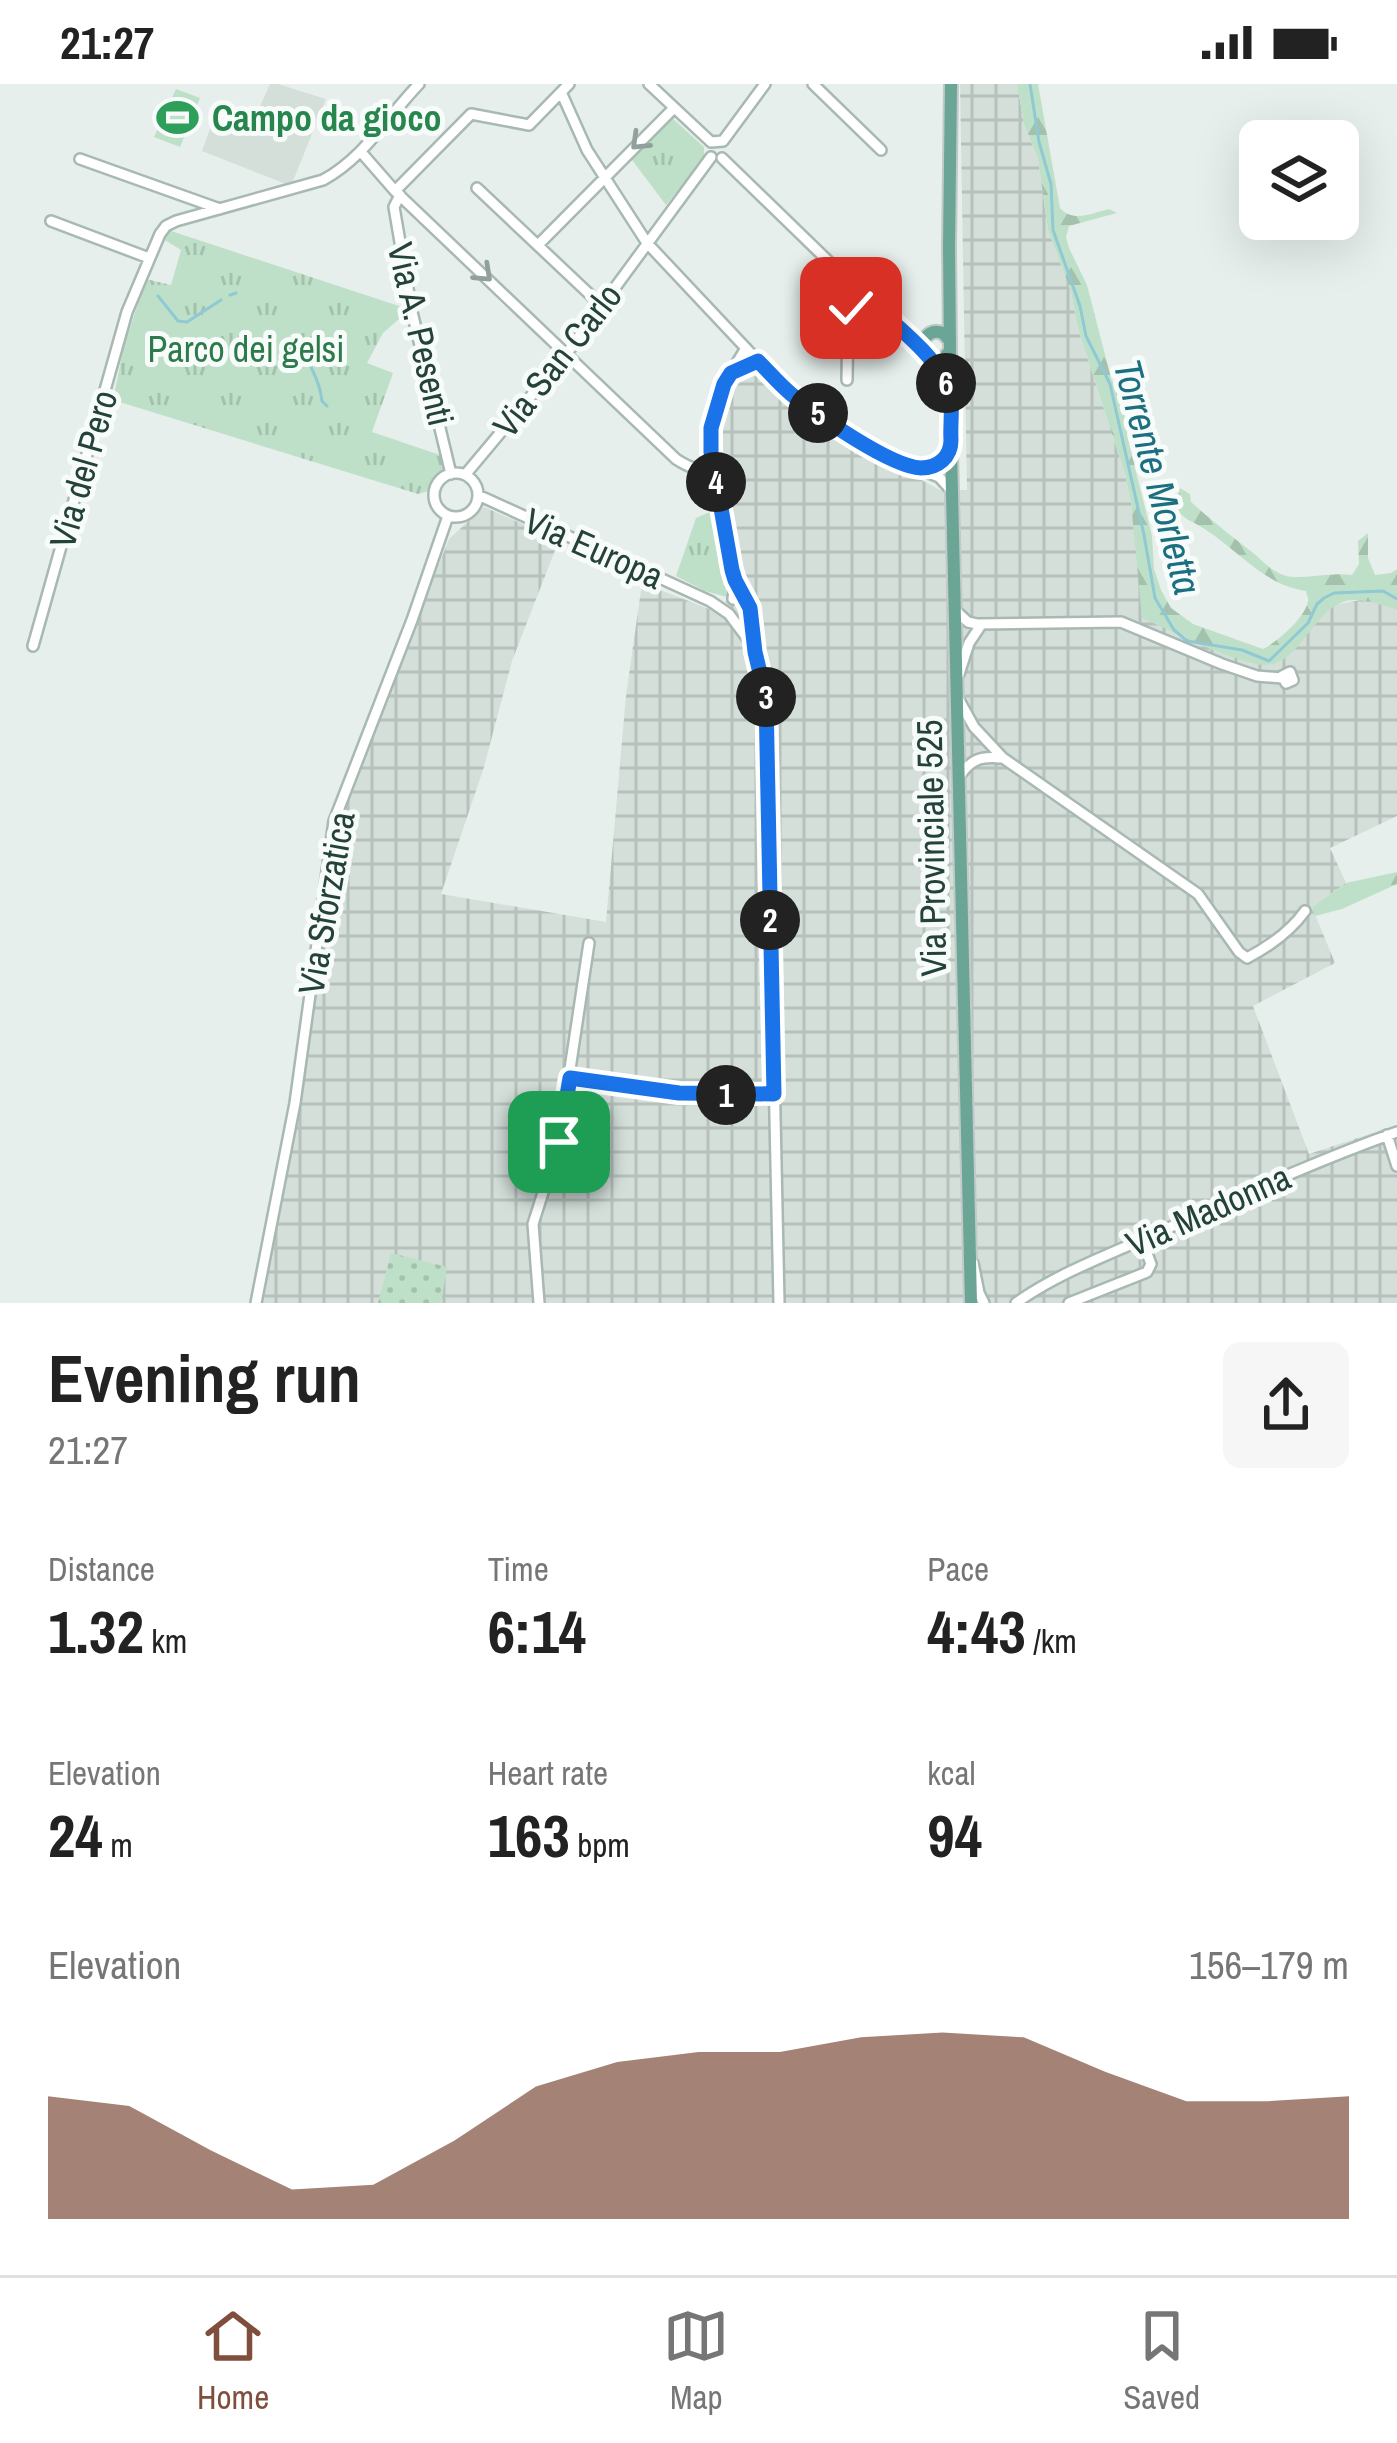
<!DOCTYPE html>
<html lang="en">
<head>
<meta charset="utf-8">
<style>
	body { margin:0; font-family:"Archivo Narrow",sans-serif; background:#f6f6f6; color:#222; height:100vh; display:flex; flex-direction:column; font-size:45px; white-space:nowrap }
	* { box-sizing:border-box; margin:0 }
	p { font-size:39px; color:#767676 }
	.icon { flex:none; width:66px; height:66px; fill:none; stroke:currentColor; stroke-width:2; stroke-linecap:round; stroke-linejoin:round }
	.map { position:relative; height:1219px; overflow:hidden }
	.details { display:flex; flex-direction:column; background:#fff; flex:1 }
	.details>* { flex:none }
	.controls { position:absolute; left:1239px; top:36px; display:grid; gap:24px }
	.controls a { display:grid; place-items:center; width:120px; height:120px; border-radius:18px; background:#fff; box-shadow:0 12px 48px #0002; font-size:60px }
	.pin { position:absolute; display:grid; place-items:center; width:102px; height:102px; color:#fff; margin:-51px; border-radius:24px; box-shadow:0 6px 18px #0006 }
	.km { position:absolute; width:60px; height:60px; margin:-30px; border-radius:50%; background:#222; color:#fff; font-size:33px; line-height:60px; text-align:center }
	.round { display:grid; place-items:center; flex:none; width:126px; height:126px; border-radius:18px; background:#f6f6f6 }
	.head { display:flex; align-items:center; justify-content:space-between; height:204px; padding:0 48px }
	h1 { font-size:66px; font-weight:700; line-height:90px }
	.stats { display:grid; grid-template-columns:repeat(3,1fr); gap:18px; height:204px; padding:12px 48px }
	.stats div { display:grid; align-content:center }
	.stats b { font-size:60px; font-weight:700 }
	.stats small { font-size:33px; font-weight:400 }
	.stats p { font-size:33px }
	.chart { height:336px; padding:24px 48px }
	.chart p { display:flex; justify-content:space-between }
	.chart svg { width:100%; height:216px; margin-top:12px; fill:#804e3d; opacity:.7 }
	.status { display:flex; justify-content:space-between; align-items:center; height:84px; padding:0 60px; background:#fff; direction:ltr }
	.status svg { height:33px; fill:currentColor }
	.dock { display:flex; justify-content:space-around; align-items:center; height:168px; border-top:3px solid #e0e0e0; background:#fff; font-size:33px; color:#767676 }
	.dock a { display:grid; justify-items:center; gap:6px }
	.dock .on { color:#804e3d }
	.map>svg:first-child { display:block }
</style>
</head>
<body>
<div class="status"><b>21:27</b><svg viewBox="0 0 49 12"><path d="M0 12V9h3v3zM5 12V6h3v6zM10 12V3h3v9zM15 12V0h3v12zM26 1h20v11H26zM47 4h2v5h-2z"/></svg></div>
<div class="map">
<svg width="1397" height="1219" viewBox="0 0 1397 1219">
	<defs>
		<pattern id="industrial-grid" width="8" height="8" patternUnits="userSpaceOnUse" patternTransform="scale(3)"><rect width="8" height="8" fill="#d4dfda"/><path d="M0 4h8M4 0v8" fill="none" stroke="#b6c1bc"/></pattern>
		<pattern id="grass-dots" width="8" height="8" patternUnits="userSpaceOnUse" patternTransform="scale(3)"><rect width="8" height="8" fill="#bfe0c8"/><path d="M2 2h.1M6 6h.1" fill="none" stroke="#a4c1ad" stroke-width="1.8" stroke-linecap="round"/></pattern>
		<pattern id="forest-firs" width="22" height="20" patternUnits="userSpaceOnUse" patternTransform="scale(3)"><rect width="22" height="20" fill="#bfe0c8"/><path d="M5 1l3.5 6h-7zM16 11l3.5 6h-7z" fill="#a4c1ad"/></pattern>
		<pattern id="park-tufts" width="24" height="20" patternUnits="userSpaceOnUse" patternTransform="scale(3)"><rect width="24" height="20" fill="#bfe0c8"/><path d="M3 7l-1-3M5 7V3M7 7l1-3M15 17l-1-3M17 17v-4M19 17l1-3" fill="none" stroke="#a4c1ad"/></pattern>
	</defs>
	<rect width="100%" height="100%" fill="#e6efeb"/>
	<path fill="#d4dfda" d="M270 0H278L326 15 291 102 202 67 220 17 256 31Z"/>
	<path fill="url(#industrial-grid)" d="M960 0H1017L1024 40 1038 75 1048 146 1071 208 1078 245 1125 390 1131 419 1143 533 1271 581 1333 521 1366 515 1397 526V732L1330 764 1346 799 1312 823 1335 879 1253 922 1309 1070 1397 1041V1219H261L310 957 335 742 449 455 484 423 559 456 512 577 484 683 441 810 606 838 626 612 642 499 717 528 744 495 720 362 723 326 743 288 757 285 815 338 940 406H967Z"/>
	<path fill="url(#grass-dots)" d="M391 1169 447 1183 441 1219H378Z"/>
	<path fill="url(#forest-firs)" d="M1017 0H1038L1060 124C1073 139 1092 129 1109 125L1117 129 1069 142 1066 153 1069 164 1087 201 1111 294 1124 327 1128 355 1152 452 1154 485 1161 506 1171 524 1193 540 1263 565C1276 559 1306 533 1308 517 1309 514 1306 510 1306 507 1264 501 1239 467 1206 446 1193 437 1183 436 1175 423L1180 404 1190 410 1191 418C1211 436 1231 452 1252 468 1262 476 1270 486 1283 491 1301 497 1330 488 1352 491L1359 480 1358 457 1368 449V474L1375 491 1391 489 1397 485V526C1344 507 1336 514 1303 556 1295 566 1286 576 1274 580 1249 588 1169 545 1142 534L1131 419 1125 390 1078 245 1071 208 1048 146 1038 75 1024 40Z
		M1397 788V800L1342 825 1315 832 1312 823 1346 799Z"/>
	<path fill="url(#park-tufts)" d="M670 32 704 63V74L666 121 629 72Z
		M168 146 405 224 406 229 383 249 367 279 393 289 372 348 440 371 446 387 432 406 418 410 113 316 124 262 146 195 171 201 181 166 163 155Z
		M715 426 727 513 705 507 676 492 696 434Z"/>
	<path fill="#bfe0c8" d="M176 5 200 14 180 63 154 53Z"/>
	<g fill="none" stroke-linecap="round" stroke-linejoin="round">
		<path stroke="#8ec9d4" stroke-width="3" d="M1030 0 1039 58 1051 100 1053 146 1080 222 1086 252 1110 300 1144 451 1155 514 1174 546 1187 557 1242 566 1269 577 1308 539 1317 520 1324 514 1334 509 1383 507 1397 515
			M230 211 236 209
			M158 212 178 237 187 238 221 216
			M294 260C308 273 320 298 322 317L327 322"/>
		<defs>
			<path id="minor" d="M649 0 711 58 723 57
				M813 0 881 66
				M561 8 587 66 647 159 758 277 791 311 879 370 939 393 950 405
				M723 57 765 0
				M361 68 395 107 676 375C688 383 698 387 713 385
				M722 74 921 267
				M80 75 220 125
				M477 104 602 222
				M395 107 471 30 529 41 569 0
				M400 111 394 123 412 228 451 390
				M51 137 149 174
				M539 160 674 24
				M847 296 848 228 863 212
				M923 384 938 379 951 366
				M434 411a22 22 0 1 1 44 0a22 22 0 1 1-44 0Z
				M465 391 567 269 711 73
				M478 411 710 517 729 530 753 562
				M735 496 750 524 756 568 766 614 779 1219
				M733 515 735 496 713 385 711 344 724 300 746 264
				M955 526 968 538 977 540 1121 538 1222 580 1257 592 1282 594
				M33 562 127 228 160 150 166 142 176 137 323 96C364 74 387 33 419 0
				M1290 588 1293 596 1286 599 1282 592Z
				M959 590 969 559 981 541
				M959 616 974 643 1003 674 1198 810 1239 868 1247 874C1270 862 1290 848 1305 827
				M959 693C970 676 980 672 1000 674
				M570 994 687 1010H774
				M1387 1051 1397 1082
				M973 1179 979 1209 984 1219
				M256 1219 295 1019 334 737 412 536 448 432
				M539 1219 533 1140 559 1058 589 859
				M1016 1219C1061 1187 1116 1168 1166 1145 1242 1111 1318 1076 1397 1048
				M1069 1219 1147 1188 1151 1180 1142 1156"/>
			<path id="major" d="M951 0 949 163 951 366 971 1219
				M950 267 943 275C932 278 924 273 922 263 924 251 932 245 943 249L950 257"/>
		</defs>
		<use href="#minor" stroke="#a8b8b2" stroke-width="14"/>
		<use href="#major" stroke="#c2cac8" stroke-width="16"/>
		<use href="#minor" stroke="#fff" stroke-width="9"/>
		<use href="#major" stroke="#6aa596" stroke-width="12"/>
	</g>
	<defs><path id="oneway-chevron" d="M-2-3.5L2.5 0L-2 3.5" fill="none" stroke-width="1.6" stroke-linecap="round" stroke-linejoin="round" transform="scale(3)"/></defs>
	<g stroke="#92a09c">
		<use href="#oneway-chevron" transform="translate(639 58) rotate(136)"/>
		<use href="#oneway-chevron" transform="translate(484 190) rotate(43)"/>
	</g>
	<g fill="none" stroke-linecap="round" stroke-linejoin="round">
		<defs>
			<path id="route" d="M559 1058 570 994 679 1009 774 1010 766 614 755 568 750 524 735 496 732 486 711 368V344L724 300 731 289 758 277C769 288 779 300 791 310 815 330 891 383 921 384 938 384 951 373 951 356 950 341 953 323 950 309 943 276 888 235 863 212L851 224"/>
		</defs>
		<use href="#route" stroke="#fff" stroke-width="24"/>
		<use href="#route" stroke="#1a73e8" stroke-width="15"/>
	</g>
	<defs>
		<symbol id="stadium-bare" viewBox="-9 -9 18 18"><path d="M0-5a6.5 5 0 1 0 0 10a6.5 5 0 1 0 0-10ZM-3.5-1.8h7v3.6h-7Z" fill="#2e9e5b" stroke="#f7fbf9" stroke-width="2.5" paint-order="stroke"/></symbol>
	</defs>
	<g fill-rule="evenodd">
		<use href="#stadium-bare" x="148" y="4" width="59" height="59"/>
	</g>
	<g text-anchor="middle" stroke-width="10" stroke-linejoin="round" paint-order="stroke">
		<g font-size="36" font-weight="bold" fill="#27864d" stroke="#f7fbf9" text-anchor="start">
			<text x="212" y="47">Campo da gioco</text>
		</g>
		<g font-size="36" fill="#24423a" stroke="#f7fbf9">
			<text transform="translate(421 250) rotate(77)" y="13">Via A. Pesenti</text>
			<text transform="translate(557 276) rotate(-52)" y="13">Via San Carlo</text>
			<text transform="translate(83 385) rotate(-74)" y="13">Via del Pero</text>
			<text transform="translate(594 464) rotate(24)" y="13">Via Europa</text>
			<text transform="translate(931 764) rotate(-91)" y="13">Via Provinciale 525</text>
			<text transform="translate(326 819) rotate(-80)" y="13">Via Sforzatica</text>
			<text transform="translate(1208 1126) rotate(-24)" y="13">Via Madonna</text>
		</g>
		<g font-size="36" fill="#2d7a4b" stroke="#f7fbf9">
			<text x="246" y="278">Parco dei gelsi</text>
		</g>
		<g font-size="39" font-style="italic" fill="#1c6f80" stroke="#f7fbf9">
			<text transform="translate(1158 393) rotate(75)" y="14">Torrente Morletta</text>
		</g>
	</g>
</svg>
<div class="controls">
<a><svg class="icon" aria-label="layers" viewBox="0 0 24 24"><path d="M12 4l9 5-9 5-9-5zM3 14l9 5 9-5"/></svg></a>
</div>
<div class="pin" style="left:559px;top:1058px;background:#1e9e55"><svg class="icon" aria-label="arrive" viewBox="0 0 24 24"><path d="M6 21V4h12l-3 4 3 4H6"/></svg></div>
<div class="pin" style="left:851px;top:224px;background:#d93025"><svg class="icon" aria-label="check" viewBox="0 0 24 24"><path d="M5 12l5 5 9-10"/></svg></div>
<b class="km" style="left:726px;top:1011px">1</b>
<b class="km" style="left:770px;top:836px">2</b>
<b class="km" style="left:766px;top:613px">3</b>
<b class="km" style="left:716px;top:398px">4</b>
<b class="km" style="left:818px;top:329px">5</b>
<b class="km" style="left:946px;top:299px">6</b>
</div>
<section class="details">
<div class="head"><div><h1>Evening run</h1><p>21:27</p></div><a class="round"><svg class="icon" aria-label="share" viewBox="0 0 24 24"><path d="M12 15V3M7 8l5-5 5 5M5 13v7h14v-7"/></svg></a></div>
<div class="stats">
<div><p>Distance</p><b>1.32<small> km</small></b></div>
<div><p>Time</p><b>6:14</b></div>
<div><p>Pace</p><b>4:43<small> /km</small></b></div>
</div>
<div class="stats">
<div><p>Elevation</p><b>24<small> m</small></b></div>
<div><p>Heart rate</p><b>163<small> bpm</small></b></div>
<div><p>kcal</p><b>94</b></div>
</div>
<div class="chart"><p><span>Elevation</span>156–179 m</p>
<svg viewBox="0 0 160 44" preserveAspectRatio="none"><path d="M0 44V19L10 21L20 30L30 38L40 37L50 28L60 17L70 12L80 10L90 10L100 7L110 6L120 7L130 14L140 20L150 20L160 19V44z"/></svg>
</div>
</section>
<nav class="dock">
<a class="on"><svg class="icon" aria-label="home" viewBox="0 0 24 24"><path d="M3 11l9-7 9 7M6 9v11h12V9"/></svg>Home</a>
<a><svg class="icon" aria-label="map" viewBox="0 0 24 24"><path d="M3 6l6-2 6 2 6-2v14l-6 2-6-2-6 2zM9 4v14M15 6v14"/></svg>Map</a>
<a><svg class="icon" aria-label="saved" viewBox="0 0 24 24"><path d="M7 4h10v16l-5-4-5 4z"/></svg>Saved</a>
</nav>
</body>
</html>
